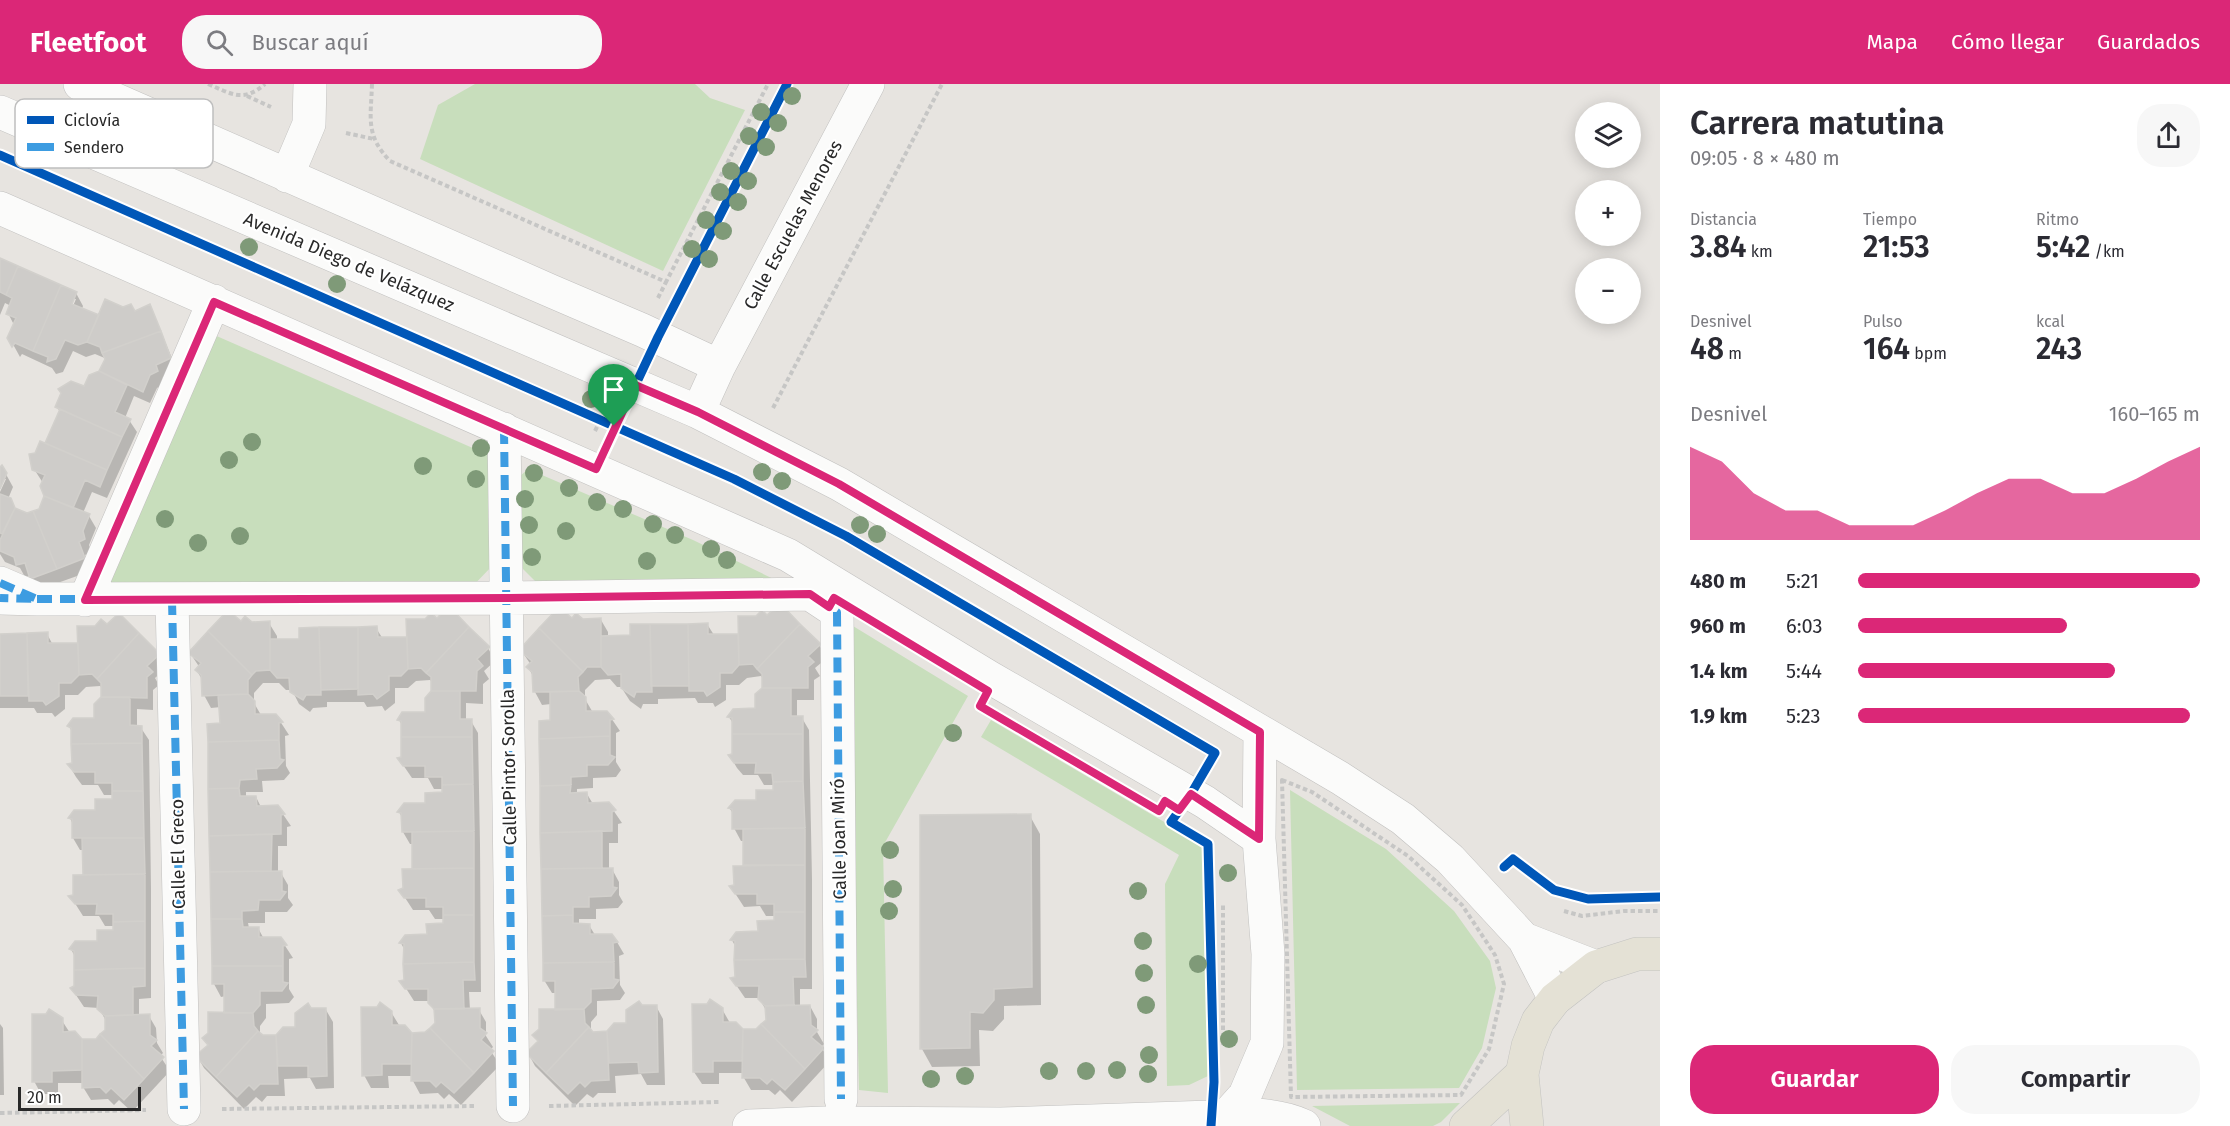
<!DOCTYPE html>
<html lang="es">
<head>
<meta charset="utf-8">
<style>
	body { margin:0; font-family:"Fira Sans",sans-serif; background:#f7f7f7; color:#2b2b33; height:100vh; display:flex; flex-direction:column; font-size:22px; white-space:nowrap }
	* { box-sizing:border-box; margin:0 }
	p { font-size:20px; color:#7c7c81 }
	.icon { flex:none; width:33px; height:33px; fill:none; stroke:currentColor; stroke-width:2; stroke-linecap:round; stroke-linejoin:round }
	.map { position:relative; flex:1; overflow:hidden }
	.panel { display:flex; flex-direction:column; background:#fff; width:570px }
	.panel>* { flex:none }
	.fabs { position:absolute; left:1575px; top:18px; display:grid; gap:12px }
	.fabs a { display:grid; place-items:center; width:66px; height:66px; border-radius:50%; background:#fff; box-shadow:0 3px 15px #0003; font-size:30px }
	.scale { position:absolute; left:18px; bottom:15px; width:123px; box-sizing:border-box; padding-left:6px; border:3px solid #292929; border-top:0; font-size:16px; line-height:21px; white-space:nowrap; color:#292929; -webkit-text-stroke:4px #fff; paint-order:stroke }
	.pin { position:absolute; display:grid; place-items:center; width:51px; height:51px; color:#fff; margin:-62px -26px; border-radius:50% 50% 50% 0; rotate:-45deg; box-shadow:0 0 6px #0007 }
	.pin .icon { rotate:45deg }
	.round { display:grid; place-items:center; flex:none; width:63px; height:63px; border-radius:24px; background:#f7f7f7 }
	.headline { display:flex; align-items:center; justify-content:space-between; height:102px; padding:0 30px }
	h1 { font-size:33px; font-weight:600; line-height:45px }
	.metrics { display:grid; grid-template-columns:repeat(3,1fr); gap:9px; height:102px; padding:6px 30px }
	.metrics div { display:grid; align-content:center }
	.metrics b { font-size:30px; font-weight:600 }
	.metrics small { font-size:16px; font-weight:400 }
	.metrics p { font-size:16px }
	.chart { height:168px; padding:12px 30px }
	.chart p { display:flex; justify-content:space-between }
	.chart svg { width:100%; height:108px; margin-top:6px; fill:#db2777; opacity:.7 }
	.primary-button { display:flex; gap:12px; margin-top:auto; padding:12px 30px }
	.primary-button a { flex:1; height:69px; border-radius:24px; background:#db2777; color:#fff; font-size:24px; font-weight:600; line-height:69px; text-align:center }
	.primary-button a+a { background:#f7f7f7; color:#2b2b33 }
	ul { padding:0 30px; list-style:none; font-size:20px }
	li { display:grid; grid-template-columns:96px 72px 1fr; align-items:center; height:45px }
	li i { height:15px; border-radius:8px; background:#db2777 }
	header { display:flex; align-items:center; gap:36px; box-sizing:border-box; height:84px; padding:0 30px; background:#db2777; color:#fff }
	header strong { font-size:28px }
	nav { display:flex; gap:33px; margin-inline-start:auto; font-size:21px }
	.search { width:420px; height:54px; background:#f7f7f7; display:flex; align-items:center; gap:15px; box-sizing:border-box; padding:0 21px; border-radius:24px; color:#7c7c81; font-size:22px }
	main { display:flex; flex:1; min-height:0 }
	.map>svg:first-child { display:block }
</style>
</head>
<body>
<header>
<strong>Fleetfoot</strong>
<div class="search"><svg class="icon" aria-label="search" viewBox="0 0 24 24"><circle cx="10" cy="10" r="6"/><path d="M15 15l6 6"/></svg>Buscar aquí</div>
<nav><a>Mapa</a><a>Cómo llegar</a><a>Guardados</a></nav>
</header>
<main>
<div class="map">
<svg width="1660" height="1042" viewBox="0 0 1660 1042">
	<rect width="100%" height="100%" fill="#e7e4e0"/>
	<path fill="#c8debc" d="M475 0H695L710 14 745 26 663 187 420 75 438 21Z
		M212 250 491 372 493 481 469 506 102 508Z
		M528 385 693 456 786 501 545 507 519 481 518 394Z
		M848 539 968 612 883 762 888 1009 859 1006Z
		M991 636 1205 762 1208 992 1189 1001 1167 1002 1165 800 1179 771 981 653Z
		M1290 706 1386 765 1454 827 1490 877 1496 904 1482 964 1459 1004 1297 1006Z
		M1460 1019 1441 1038 1433 1042H1350L1312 1022Z"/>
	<path fill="#0003" fill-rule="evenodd" d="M0 176 76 209 83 222 82 225 100 233 135 229 149 222 156 235 177 287 162 294 164 300 157 304 150 319 134 312 125 334 129 336 137 348 107 414 92 408 83 429 89 432 96 444 89 461 91 468 85 471 91 487 38 506 30 492 25 493 20 484 5 478 0 470V408L6 395H3L0 401V385L2 383 13 403 8 415 16 426 27 431 40 426 46 412 43 399 34 385 36 370 46 361 60 328 57 323 85 304 100 289 107 275 95 270 86 273 73 267 63 288 56 290 52 284 22 270 20 273 9 253 14 241 8 229 11 222 5 219 0 231ZM72 215H76L71 227Z
		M767 533 819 561 827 574 815 584 820 592 814 596V616H797V634H802L809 646 812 795V905H800V922H810L817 935V948L824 960 821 963 830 977 792 1018 780 1006 775 1011 769 1006H751L744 994V989H719V1000H702L694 988 722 925 730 939 742 947H757L767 936V928L759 914H745L732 895 736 894V864L732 856 759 848 775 838V832H766L760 822 744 823 731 803 735 802 745 783 744 757H741L734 744V731L730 725 735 718H758L774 707V701H764L758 691H743L737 684 730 672 734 671V641L729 633 757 626 763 605V595L761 592 747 594 739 601H726V616L715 623 713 619H698L695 614 658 615V620H643L641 625 630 617 621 603H617L610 595 595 596 585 606V615L592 627 607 628 620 647 616 649V678L621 686 616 693 593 694V704L577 705V710H587L593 720H609L622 739 618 740V759H609V785H612L619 798V811L623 818 618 824 596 825V835H579V841H589L595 851H611L617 858 624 870 619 872 620 901 625 909 620 916 597 917V931L591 938V947L593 949H608L628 941 642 923 656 922 663 935 665 1001H647L641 990 615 992 616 1009H598L593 1014 587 1010 575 1022 535 982 528 969 539 959 534 951 557 927V909H552L544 896 540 638 552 637 551 620 542 621 535 608 534 594 528 583 531 581 521 566 572 536H601L608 548V553H632L707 540 714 551H740Z
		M269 539 277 552V557L301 556V545L376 544 383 555 488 564 495 577 484 587 489 595 483 600V620L466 619V637H471L478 649 480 760 481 908H469L470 926H479L486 938V952L493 963 490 966 500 981 461 1021 449 1010 444 1015 438 1009 420 1010 413 997V992H388L389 1004H371L364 991 391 928 399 941 412 950H426L436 939V930L429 917H414L402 898 405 897V867L401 859 428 852 444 841V835H435L429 826H413L400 806 404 805 414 786 413 760H410L403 748V735L399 728 426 721 443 710V705H434L428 694H412L399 675 403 674V643L399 636 426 629 432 608V598L430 596 416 597 408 604H395V619L385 627 382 622 367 623 364 618H327V623L313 624 310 628 299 620 292 606H286L279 599H263L254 609V619L261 631H276L289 651 285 652 286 682 290 689 284 696 262 697 263 708H246V713H256L261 723H278L291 742 287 743V762H278V789H281L288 801V814L293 821 287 828H265V839H248L249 844H258L264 855 280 854 293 874 289 875V905L294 913 289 919 266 920V934L260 942V950L262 953 277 952 297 944 310 926H326L333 938 334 1004 316 1005 310 994 284 995 285 1012H267L262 1018 256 1013 244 1025 204 984 197 972 208 962 204 955 226 930V912L221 913 214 900 209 641H221V623L211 624 204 611 203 597 197 587 200 584 190 569 241 540Z
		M47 550 53 561 159 571 166 584 155 594 159 601 153 606V626L137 625V643L141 644 149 656 151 804V914L139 915V932H149L156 944 157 959 163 969 160 972 170 987 132 1028 119 1016 114 1021 108 1015 91 1016 83 1003V999H58V1010H41L34 997 61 935 70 949 81 956 96 957 106 946V937L99 924 84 923 72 905 76 903 75 873 71 865 99 858 115 847V842H105L99 832H83L71 813 74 812 84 792V766H80L73 754V741L70 734 97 727 114 717 113 711H104L98 701H82L76 693 69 681 73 680V650L69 642 96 635 103 614V605L100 602 86 603 78 611H65V625L55 633 52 629H37L34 624H0V551Z
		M922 732H1030L1040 750 1041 921 1004 922V935L993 947 979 946 980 982 932 983 922 965Z
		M0 940 3 944 4 1011H0Z"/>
	<path fill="#ceccc9" stroke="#d2d0cc" stroke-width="1.5" d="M0 174 18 182 6 211 0 208Z
		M18 182 61 201 33 267 15 259 12 263 7 254 16 234 6 230 12 214 6 211Z
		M61 201 77 208 72 220 99 231 87 258 78 261 65 256 56 275 47 278 48 273 33 267Z
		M105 215 123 223 131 220 135 227 150 220 161 247 102 269 100 263 87 258Z
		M161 247 171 274 156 281 158 287 150 291 143 308 99 287 105 275 102 269Z
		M99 287 127 301 115 328 131 335 122 353 55 323 61 309 58 305 71 297 84 302 89 291Z
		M60 325 122 353 107 386 45 359Z
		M40 357 107 386 100 403 85 396 73 424 44 412 40 402 45 391 32 386 29 370 35 369Z
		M2 381 7 389 0 405V383Z
		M0 410 11 414 15 424 2 450 0 449Z
		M44 412 90 430 83 447 85 455 79 458 85 474 57 485 33 427 39 425Z
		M15 424 27 429 33 427 57 485 30 495 25 479 16 481 14 473 0 467V456Z
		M780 519 800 540 757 585 753 580 739 581 738 532H756L762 526 767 531Z
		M449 522 469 543 426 589 421 584 408 585 406 535H425L431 529 437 534Z
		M559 523 572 534 576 529 583 535 601 534V583H587L583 588 539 544Z
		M228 526 241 537 245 532 252 538 270 537V586L256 587 252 591 208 547Z
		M119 529 139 549 97 595 92 590 79 591 77 542H95L101 535 107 540Z
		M708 539V550H738L739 581 732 589H720V603L707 612 704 607H689L688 540Z
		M630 540H650L652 608H636L634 613 621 604V590L608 591 601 583V552L630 551Z
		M650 540H688L689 602H651Z
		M800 540 821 560 808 572 814 578 808 583V604H762V590L757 585Z
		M377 542 378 553H407L408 585 401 592H389V606L377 615 373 610 358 611V543Z
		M319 543H358V605L321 606Z
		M319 543 321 611H306L303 616 290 608 289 594H277L270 586V555H299V544Z
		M469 543 490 563 477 575 483 582 477 587 476 607H431V593L426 589Z
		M539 544 583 588 578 593 579 607 533 608 532 588 526 583 532 577 519 566Z
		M208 547 252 591 248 596V610L202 612 201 591 195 586 201 579 188 569Z
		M48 548V559H78L79 591 71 599H59V612L46 621 43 617H29L27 549Z
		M27 549 28 612H0V550Z
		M139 549 160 570 147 582 153 588 147 593V614L101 613V599L97 595Z
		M762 604H791V632H803V650H732V634L727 633 733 625 755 624V610Z
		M431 607H460V635H472V653H401V637L397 636 402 628H425V614Z
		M579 607 586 613V627H607L614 635 610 636V652L539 655V637L550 636V608Z
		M248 610 255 617V630H276L283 638 279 639V656L208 658 207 640 220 639 218 611Z
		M101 613H130V641L142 642V659L71 660V644L67 642 73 634H94V620Z
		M732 650H803V697L773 698 772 689H755L756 679H734L728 671 732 670Z
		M610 652V671L615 673 608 681H587V692L571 693V701L540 702 539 655Z
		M401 653H472L473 700 442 701V693H425V682H403L397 674 401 673Z
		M279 656 280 675 284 676 277 684 256 685 257 695 240 696 239 704 208 705V658Z
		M142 659 143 707H112V699H95V688H74L67 680 72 679 71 660Z
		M803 697 805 744 732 745V725L728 724 735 716H756V706H773V698Z
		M473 700 474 747 402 748 401 729 397 728 404 719H425V709L442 708V701Z
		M571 701 570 709 587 708 588 719 609 718 616 726 612 728V747L540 749V702Z
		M239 704 240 712H256L257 722 278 721 285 730 281 731V750L209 752 208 705Z
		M112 707H143L144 754H72V735L68 734 74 726H95V715H112Z
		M1031 730 1032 903 994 905V916L983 929 970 928V964L920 965V731Z
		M805 744V781H743V745Z
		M474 747V784L412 785V748Z
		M602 747V784L541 785 540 749Z
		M272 750 271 787 210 788 209 752Z
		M82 754H144L145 790 83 791Z
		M805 781V828H774V820H757V810H735L729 802 734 801 733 782Z
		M474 784V831H443V823H426V814H404L398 806 403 804 402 785Z
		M613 784V803L617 804 611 812 589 813V823H573V831L542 832 541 785Z
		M282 787V807L286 808 280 816H259L258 826 242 827V835H211L210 788Z
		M145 790V837L113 838V830H96L97 820H75L68 812 73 811V791Z
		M774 828H805V875L734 876 735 857 730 856 736 848 758 847 757 837 774 836Z
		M443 831H474V878L403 880 404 860 399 859 405 851 427 850 426 840 443 839Z
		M573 831V839L590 840V850H612L618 858 613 859 614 878 543 879 542 832Z
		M211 835H242L243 843H259V853H281L287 861 283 862V882H212Z
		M145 837V884L74 886V867L69 865 75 857H97V846H113V838Z
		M805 875 806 893H793L794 921 765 922 758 915 759 902H736L730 894 735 893 734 876Z
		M474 878 475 896H463L464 925H434L428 919V905H405L399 897 404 896 403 880Z
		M614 878V895L619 896 613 904 591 905V918L584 925 555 926V897H543V879Z
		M212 882H283V898L288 899 282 907H260V921L253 929H224V900H212Z
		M145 884V902L133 903V931L105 932 97 925 98 912 76 911 70 904 74 902V886Z
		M710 915 723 924V938H736L743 945 742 977H713V988H693L692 920H707Z
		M639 917 642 921H657L658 988 639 989 638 978 609 979 607 947 614 939H626V926Z
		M380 918 392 927V941H405L412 949 411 980H382V991L362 992 361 923H377Z
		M308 919 311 924H326L327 992 308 993V982H278L276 951 283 943H295V929Z
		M810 921 811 941 818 946 811 953 824 964 805 985 761 940 766 936 765 922Z
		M480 924V944L487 949 481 956 494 967 474 989 430 944 435 939 434 925Z
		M49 925 63 934V948L75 947 82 955V986L52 987V998H32V930H46Z
		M539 925H584L585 939 589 943 546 989 526 969 538 957 532 951 539 945Z
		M208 928 253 929 254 942 258 947 216 993 195 972 208 961 202 954 208 949Z
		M150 930V951L157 956 151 962 164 973 144 995 100 950 105 946V932Z
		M761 940 805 985 785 1006 772 995 767 1000 760 994H742L743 945H756Z
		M589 943 593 948 607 947 609 996 591 997 585 1003 580 998 568 1010 546 989Z
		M430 944 474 989 454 1009 441 998 436 1003 430 997H411L412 949 425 948Z
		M258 947 263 951H276L278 1000H260L254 1006 249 1001 237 1013 216 993Z
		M100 950 144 995 124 1016 111 1004 106 1009 100 1003 82 1004V955H96Z"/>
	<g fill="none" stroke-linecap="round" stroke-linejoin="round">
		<defs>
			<path id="minor" d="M80 0 551 207 642 246 719 282
				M0 28 698 328 839 400 1340 694 1403 735 1450 775 1524 855 1555 915
				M287 92 309 40 310 0
				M0 124 788 471 989 593 1205 718 1259 755
				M698 328 719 282 868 0
				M504 345 513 1022
				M0 499 37 515 0 514
				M37 515 507 514 810 510 837 528 841 1015
				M85 516 214 217
				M172 516 184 1025
				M1524 855 1596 883
				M1228 1030 1245 1011 1267 959 1268 870 1259 755 1260 648
				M749 1042 824 1039 1001 1040 1211 1033C1238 1028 1279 1030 1304 1042"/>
			<path id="major" d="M1466 1042 1522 990
				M1527 1042 1522 990 1528 962 1538 937 1555 915 1596 883 1637 870H1660"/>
		</defs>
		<use href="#minor" stroke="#c1c0bf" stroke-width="34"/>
		<use href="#major" stroke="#c3c3c1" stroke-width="34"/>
		<path stroke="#c6c6c5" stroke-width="4" stroke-dasharray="4.5 3" stroke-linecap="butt" d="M208 0C232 10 243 19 265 0
			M372 0C371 34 365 51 390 77L666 198 768 0
			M247 12 271 23
			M346 49 374 55
			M658 214 666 198
			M773 324 942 0
			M595 347 604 329
			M1282 696 1312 708 1408 772 1462 821 1495 871 1504 900 1489 965 1461 1011 1291 1013Z
			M1564 827 1582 832 1624 827H1660
			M1223 961V819
			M549 1022 719 1018
			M222 1025 476 1022
			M0 1029 146 1026"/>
		<use href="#minor" stroke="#fbfbfa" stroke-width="33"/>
		<use href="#major" stroke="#e4e1d5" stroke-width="33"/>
		<path stroke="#3d9ce1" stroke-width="8" stroke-dasharray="15 8" stroke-linecap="butt" d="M504 345 513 1022
			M0 499 37 515 0 514
			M37 515 507 514 810 510 837 528 841 1015
			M85 516 214 217
			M172 516 184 1025"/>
		<defs>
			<path id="cycleway" d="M0 71 734 395 846 452 1215 669 1191 710 1171 738 1208 760 1214 998 1211 1042
				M596 385 658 253 787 0
				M1504 783 1513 775 1554 806 1588 815 1660 813"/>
		</defs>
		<use href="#cycleway" stroke="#fff" stroke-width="13"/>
		<use href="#cycleway" stroke="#0057b8" stroke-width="9"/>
	</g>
	<g fill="#7f9a78">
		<circle cx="792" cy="12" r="9"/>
		<circle cx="761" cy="28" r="9"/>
		<circle cx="778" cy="39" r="9"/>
		<circle cx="749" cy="52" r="9"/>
		<circle cx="766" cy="63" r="9"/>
		<circle cx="731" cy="87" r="9"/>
		<circle cx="748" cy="97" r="9"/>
		<circle cx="720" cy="108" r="9"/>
		<circle cx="738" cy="118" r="9"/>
		<circle cx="706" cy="136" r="9"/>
		<circle cx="723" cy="147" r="9"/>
		<circle cx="249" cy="163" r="9"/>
		<circle cx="692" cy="165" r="9"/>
		<circle cx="709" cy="175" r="9"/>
		<circle cx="337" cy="200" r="9"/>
		<circle cx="591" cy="315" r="9"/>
		<circle cx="252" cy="358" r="9"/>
		<circle cx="481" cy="364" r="9"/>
		<circle cx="229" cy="376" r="9"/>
		<circle cx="423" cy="382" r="9"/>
		<circle cx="762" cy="388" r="9"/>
		<circle cx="534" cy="389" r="9"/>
		<circle cx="476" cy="395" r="9"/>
		<circle cx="782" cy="397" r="9"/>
		<circle cx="569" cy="404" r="9"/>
		<circle cx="525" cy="415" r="9"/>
		<circle cx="597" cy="418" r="9"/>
		<circle cx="623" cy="425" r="9"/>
		<circle cx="165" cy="435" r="9"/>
		<circle cx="653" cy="440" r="9"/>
		<circle cx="529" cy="441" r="9"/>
		<circle cx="860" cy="441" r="9"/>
		<circle cx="566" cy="447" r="9"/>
		<circle cx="877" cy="450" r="9"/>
		<circle cx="675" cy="451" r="9"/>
		<circle cx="240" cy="452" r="9"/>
		<circle cx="198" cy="459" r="9"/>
		<circle cx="711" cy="465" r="9"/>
		<circle cx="532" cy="473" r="9"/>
		<circle cx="727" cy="476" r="9"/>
		<circle cx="647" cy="477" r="9"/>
		<circle cx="953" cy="649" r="9"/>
		<circle cx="890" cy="766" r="9"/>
		<circle cx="1228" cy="789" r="9"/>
		<circle cx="893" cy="805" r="9"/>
		<circle cx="1138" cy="807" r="9"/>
		<circle cx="889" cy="827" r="9"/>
		<circle cx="1143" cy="857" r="9"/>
		<circle cx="1198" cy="880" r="9"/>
		<circle cx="1144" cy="889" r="9"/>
		<circle cx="1146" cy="921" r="9"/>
		<circle cx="1229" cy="955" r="9"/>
		<circle cx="1149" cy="971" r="9"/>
		<circle cx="1117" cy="986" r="9"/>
		<circle cx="1049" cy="987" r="9"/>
		<circle cx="1086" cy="987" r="9"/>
		<circle cx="1148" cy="990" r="9"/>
		<circle cx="965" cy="992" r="9"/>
		<circle cx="931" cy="995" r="9"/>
	</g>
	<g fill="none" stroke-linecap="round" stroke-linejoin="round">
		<defs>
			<path id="route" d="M214 218 596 385 635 301 698 328 839 400 1260 648 1259 755 1191 710 1179 726 1165 717 1159 727 980 622 988 607 834 514 829 523 810 510 507 514 85 516Z"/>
		</defs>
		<use href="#route" stroke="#fff" stroke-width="12"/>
		<use href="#route" stroke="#db2777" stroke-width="8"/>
	</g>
	<g text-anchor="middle" stroke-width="4.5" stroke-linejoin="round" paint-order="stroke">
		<g font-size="18" fill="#292929" stroke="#fff">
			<text transform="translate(793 141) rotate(-62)" y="6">Calle Escuelas Menores</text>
			<text transform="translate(349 178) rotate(23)" y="6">Avenida Diego de Velázquez</text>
			<text transform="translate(509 683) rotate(-91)" y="6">Calle Pintor Sorolla</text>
			<text transform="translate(839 755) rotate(-91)" y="6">Calle Joan Miró</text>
			<text transform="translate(178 770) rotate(-91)" y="6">Calle El Greco</text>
		</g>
	</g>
	<rect x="15" y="15" width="198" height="69" rx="9" fill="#fff" stroke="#bfbfbf" stroke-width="1.5"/>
	<rect x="27" y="32" width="27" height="8" fill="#0057b8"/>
	<rect x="27" y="59" width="27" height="8" fill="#3d9ce1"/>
	<g font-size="16" fill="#292929">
		<text x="64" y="42">Ciclovía</text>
		<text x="64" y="69">Sendero</text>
	</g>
</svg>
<div class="fabs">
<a><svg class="icon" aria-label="layers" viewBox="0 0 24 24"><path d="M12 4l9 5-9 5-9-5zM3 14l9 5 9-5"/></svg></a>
<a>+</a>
<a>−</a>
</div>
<div class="scale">20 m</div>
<div class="pin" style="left:614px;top:342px;background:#1e9e55"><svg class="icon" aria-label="arrive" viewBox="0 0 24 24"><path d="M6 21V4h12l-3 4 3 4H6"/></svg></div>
</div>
<section class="panel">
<div class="headline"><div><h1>Carrera matutina</h1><p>09:05 · 8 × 480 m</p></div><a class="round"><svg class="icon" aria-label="share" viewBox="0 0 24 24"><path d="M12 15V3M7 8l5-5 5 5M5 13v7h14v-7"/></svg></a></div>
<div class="metrics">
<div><p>Distancia</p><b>3.84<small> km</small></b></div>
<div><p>Tiempo</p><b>21:53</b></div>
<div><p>Ritmo</p><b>5:42<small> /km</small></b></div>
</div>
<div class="metrics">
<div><p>Desnivel</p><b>48<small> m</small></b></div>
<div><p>Pulso</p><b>164<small> bpm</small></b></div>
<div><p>kcal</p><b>243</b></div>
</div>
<div class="chart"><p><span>Desnivel</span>160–165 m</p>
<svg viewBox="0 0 160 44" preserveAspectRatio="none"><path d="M0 44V6L10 12L20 25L30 32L40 32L50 38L60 38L70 38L80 32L90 25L100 19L110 19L120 25L130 25L140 19L150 12L160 6V44z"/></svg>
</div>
<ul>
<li><b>480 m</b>5:21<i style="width:100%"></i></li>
<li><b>960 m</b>6:03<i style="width:61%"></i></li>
<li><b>1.4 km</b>5:44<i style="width:75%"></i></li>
<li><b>1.9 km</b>5:23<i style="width:97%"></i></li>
</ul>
<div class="primary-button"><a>Guardar</a><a>Compartir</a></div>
</section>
</main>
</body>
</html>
